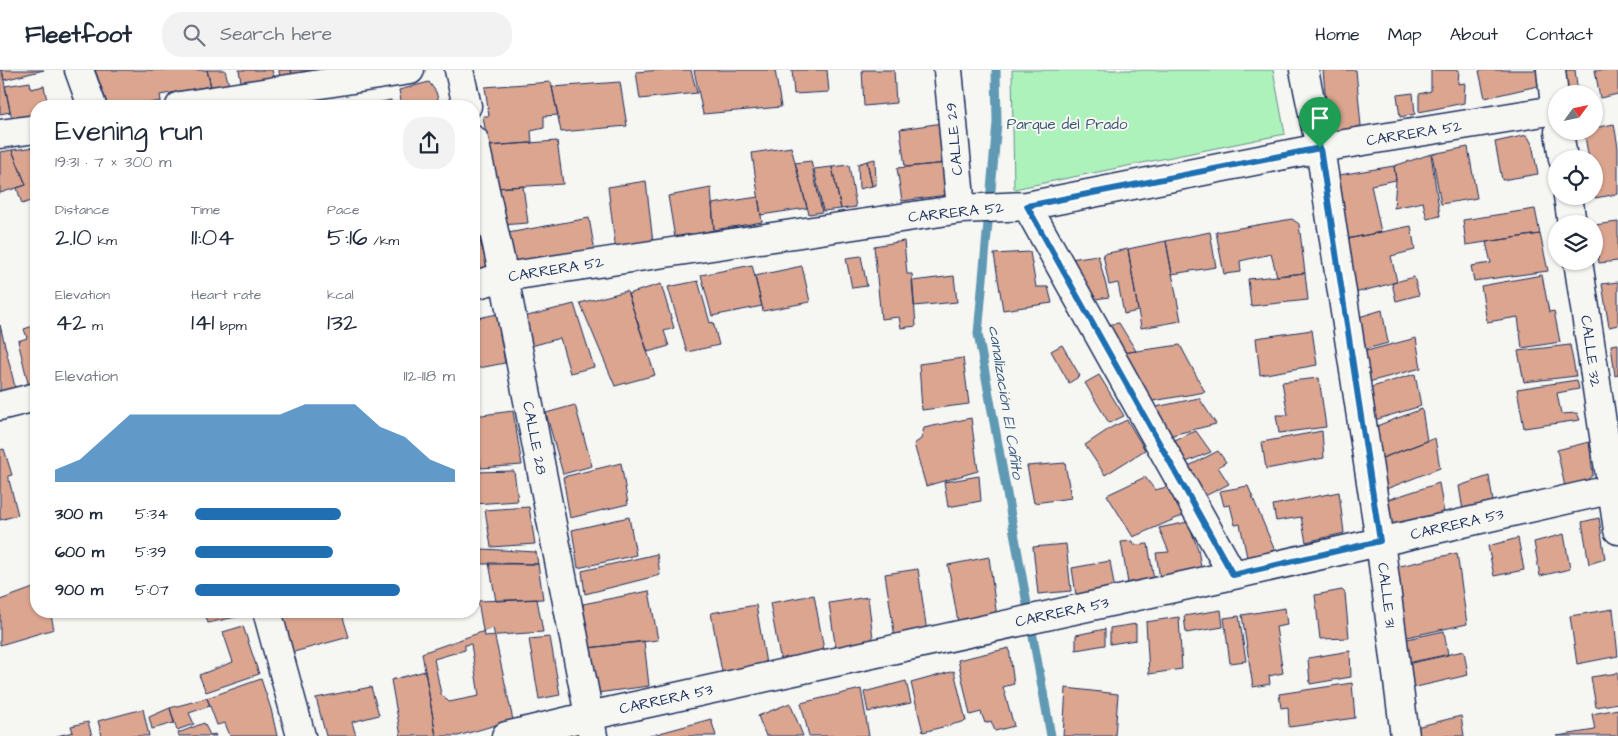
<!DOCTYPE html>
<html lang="en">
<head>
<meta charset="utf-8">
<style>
	body { margin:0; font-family:"Architects Daughter",sans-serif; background:#f2f2f3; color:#1f2937; height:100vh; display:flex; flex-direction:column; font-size:19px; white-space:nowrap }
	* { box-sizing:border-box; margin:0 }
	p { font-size:16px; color:#747a83 }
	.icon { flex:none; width:28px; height:28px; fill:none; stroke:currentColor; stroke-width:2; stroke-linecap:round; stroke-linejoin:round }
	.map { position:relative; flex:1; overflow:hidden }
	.sheet { position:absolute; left:30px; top:30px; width:450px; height:518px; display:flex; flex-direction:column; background:#fff; border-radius:20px; box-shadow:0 1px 4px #0004 }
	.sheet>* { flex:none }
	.needle { width:32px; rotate:57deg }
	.controls { position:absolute; left:1548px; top:15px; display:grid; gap:10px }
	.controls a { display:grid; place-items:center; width:55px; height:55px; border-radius:50%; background:#fff; box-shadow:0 1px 4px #0004; font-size:25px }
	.pin { position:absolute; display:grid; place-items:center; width:42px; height:42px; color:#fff; margin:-51px -21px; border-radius:50% 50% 50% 0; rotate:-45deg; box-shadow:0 0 5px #0007 }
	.pin .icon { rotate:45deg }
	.round { display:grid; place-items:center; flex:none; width:52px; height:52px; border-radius:20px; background:#f2f2f3 }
	.summary { display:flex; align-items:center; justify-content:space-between; height:85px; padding:0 25px }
	h1 { font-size:28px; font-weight:600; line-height:38px }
	.figures { display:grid; grid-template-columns:repeat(3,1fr); gap:8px; height:85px; padding:5px 25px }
	.figures div { display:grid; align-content:center }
	.figures b { font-size:25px; font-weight:600 }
	.figures small { font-size:14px; font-weight:400 }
	.figures p { font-size:14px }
	.chart { height:140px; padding:10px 25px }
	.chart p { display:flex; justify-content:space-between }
	.chart svg { width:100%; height:90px; margin-top:5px; fill:#1f6fb2; opacity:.7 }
	ul { padding:0 25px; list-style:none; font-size:16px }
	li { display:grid; grid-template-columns:80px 60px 1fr; align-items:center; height:38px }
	li i { height:12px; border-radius:6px; background:#1f6fb2 }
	header { display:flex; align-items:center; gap:30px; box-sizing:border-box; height:70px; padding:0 25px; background:#fff; border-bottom:1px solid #e0e1e3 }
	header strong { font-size:24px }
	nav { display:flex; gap:28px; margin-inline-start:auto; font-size:18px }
	.search { width:350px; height:45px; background:#f2f2f3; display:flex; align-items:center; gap:12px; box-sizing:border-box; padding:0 18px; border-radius:20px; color:#747a83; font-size:19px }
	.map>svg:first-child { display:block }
</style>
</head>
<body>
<header>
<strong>Fleetfoot</strong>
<div class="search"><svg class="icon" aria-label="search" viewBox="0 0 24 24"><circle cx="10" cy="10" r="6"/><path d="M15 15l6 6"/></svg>Search here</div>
<nav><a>Home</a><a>Map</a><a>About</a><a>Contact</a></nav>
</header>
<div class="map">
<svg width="1618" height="666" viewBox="0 0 1618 666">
	<rect width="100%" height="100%" fill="#f6f6f2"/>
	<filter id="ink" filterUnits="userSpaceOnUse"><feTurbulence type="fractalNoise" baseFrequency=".02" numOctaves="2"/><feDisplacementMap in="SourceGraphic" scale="10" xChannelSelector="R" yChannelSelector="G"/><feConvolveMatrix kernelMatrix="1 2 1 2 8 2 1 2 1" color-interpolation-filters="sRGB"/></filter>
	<g filter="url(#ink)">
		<path fill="#adf1bb" stroke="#64908c" d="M1012 0H1273L1285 64 1014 119Z"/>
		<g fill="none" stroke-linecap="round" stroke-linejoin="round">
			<path stroke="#6199b3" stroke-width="9" d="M996 0 997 53 978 264 1051 666"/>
		</g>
		<path fill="#dba590" stroke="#1b2f5e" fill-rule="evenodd" d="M0 0H2L10 42 0 44Z
			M2 0H44L4 10Z
			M95 0H207L211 16 160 25 161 31 132 36H108Z
			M207 0H225L230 19 212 22Z
			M239 0H272L275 11 242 17Z
			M279 0H291L293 8 280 10Z
			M291 0H334L293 8Z
			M661 0H691L697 23 640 29 636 2Z
			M694 0H775L781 37 703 44Z
			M792 0H827L829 22 794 24Z
			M862 0H894L896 33 864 36Z
			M1323 0H1356L1361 56 1329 64Z
			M1431 0H1459L1458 14 1465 13 1464 33 1419 42V24L1431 21Z
			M1484 0H1539L1542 15 1485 28 1479 1Z
			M1556 0H1575L1578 24H1559Z
			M1595 0H1618V24L1600 28Z
			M30 12 31 19 44 16 48 36H36V45L12 50 5 16Z
			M429 12 436 22 440 36H402L399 20Z
			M551 12 558 45 544 46V58L531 61 532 73 488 76 483 46H489L485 17Z
			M620 12 627 56 561 62 552 17Z
			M1413 23 1415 44 1400 47 1397 25Z
			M391 30 392 36H361Z
			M340 31 342 36H314Z
			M943 53 947 93 905 97 900 59Z
			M1614 54 1618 77V124L1595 128 1594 89H1589L1584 61H1594V58Z
			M1527 65 1532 74 1538 104 1502 110 1495 72Z
			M557 71 563 114 494 118 486 76Z
			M36 77V139L33 130 22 134 17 118 26 115 12 80Z
			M791 77 807 138 761 145 752 83Z
			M1468 77 1477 128 1441 134 1432 84Z
			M12 80 26 115 0 123V82Z
			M1431 84 1440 146 1427 149 1423 132 1394 138 1396 110 1394 96Z
			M875 89 876 115 872 116 867 91Z
			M811 91 822 142 809 144 795 93Z
			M867 91 872 116 859 119 858 94Z
			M947 93 954 124 902 131 897 98Z
			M849 95 856 137 841 139 832 97Z
			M1394 96 1396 110 1371 115 1381 162 1342 170 1333 114 1339 105Z
			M832 97 841 139 823 141 814 99Z
			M646 111 653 173 616 182 608 117Z
			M523 116 528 153 501 155 494 118Z
			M711 118 714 160 675 168 668 126Z
			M758 127 762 152 714 160 712 134Z
			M1535 139 1540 164 1466 175 1463 150Z
			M589 148 595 182 515 198 508 163Z
			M1292 149 1299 154 1305 203 1277 206 1271 184 1240 191 1241 202 1224 204 1216 162Z
			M474 152 488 197 474 201Z
			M1618 152V191L1599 193 1594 155Z
			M1411 156 1415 180 1391 186 1397 212 1351 224 1342 170Z
			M1210 162 1216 197 1172 204 1166 171Z
			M1540 164 1548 201 1474 211 1471 196 1491 193 1486 172Z
			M904 171 907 204H912L916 256 901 258 899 247 881 249 874 176Z
			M1166 171 1181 251 1141 258 1128 179Z
			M1128 179 1138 241 1124 244 1118 213 1109 215 1103 184Z
			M1030 182 1036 217H1048L1052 233 1003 240 994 184Z
			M1098 185 1109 227 1089 230 1070 189Z
			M861 186 867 216 852 218 846 188Z
			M752 195 762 236 712 246 701 205Z
			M802 196 810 232 763 241 755 206Z
			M1305 203 1308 230 1251 236 1248 209Z
			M1542 205 1549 242 1554 241 1560 272 1522 278 1518 247 1487 252 1481 216Z
			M954 206 957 232 914 236 912 211Z
			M1414 207 1419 225 1396 231 1392 213Z
			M698 211 710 253 713 252 719 275 687 282 668 217Z
			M1618 212V255L1609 257 1602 214Z
			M661 214 674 258 664 261 669 276 648 282 628 224Z
			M627 221 655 305 615 316 580 233Z
			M574 234 594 297 570 303 560 268 528 277 520 248Z
			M1382 240 1388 273 1355 282 1349 250Z
			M497 244 505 293 474 299V249Z
			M1119 253 1136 281 1122 283 1097 256Z
			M0 255 16 321 0 325Z
			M36 255V315L29 317 18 271 27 268 24 259Z
			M1312 260 1317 295 1260 305 1256 268Z
			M1416 268 1421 298 1361 314 1355 284Z
			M1618 274V305L1615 306 1611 275Z
			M1062 275 1080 306 1069 313 1051 281Z
			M1180 275 1205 322 1147 332 1122 283Z
			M1570 275 1576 306 1524 312 1518 281Z
			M963 288 969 334 922 340 919 294Z
			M1415 304 1421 336 1368 352 1362 320Z
			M1099 305 1124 346 1109 353 1085 313Z
			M1319 308 1326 357 1279 363 1276 345H1288L1282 312Z
			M1577 310 1579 319 1557 323 1561 344 1577 343 1580 350 1524 358 1517 319Z
			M1199 328 1216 354 1168 366 1151 338Z
			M575 335 592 396 563 404 546 343Z
			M1422 339 1427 371 1377 390 1371 358Z
			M513 341 522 395 481 398 477 371H474V346Z
			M971 348 978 401 926 416 914 374 921 369 924 358Z
			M1127 350 1145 380 1105 405 1085 375 1112 357Z
			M1196 361 1211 382 1186 392 1172 371Z
			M1322 361 1324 388 1266 399 1262 372Z
			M1435 368 1440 398 1381 421 1377 390Z
			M1589 372 1593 405 1567 426 1557 380Z
			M4 379 12 405 8 406 18 445 0 450V380Z
			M1218 381 1226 392 1218 397 1229 414 1205 426 1185 398Z
			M621 393 628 434 570 448 563 407Z
			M1065 393 1071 428 1034 433 1027 396Z
			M514 401 518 431 474 434V402Z
			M979 406 981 431 948 437 944 412Z
			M1489 406 1494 438 1464 447 1459 416Z
			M1145 407 1155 420 1167 417 1184 445 1133 467 1107 425Z
			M1439 413 1445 449 1390 467 1384 431Z
			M1248 416 1275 481 1247 487 1240 454 1235 455 1230 435 1224 436 1220 421Z
			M1339 422 1344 463 1306 472 1301 447 1276 451 1273 435Z
			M529 437 535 474 491 477 485 440Z
			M629 447 636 485 578 498 572 460Z
			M1599 448 1605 489 1589 494 1582 452Z
			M1188 452 1198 479 1203 510 1161 515 1156 483 1169 482 1159 458Z
			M1564 464 1570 499 1540 506 1534 472Z
			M1518 468 1524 500 1494 506 1488 476Z
			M1133 471 1134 475 1148 474 1155 516 1129 519 1121 472Z
			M1066 474 1071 521 1038 524 1033 477Z
			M482 479 536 482 538 494H482Z
			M1457 483 1467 554 1398 569 1387 499Z
			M657 484 660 505 585 524 582 501Z
			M989 487 998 555 960 563 948 495Z
			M1110 491 1115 521 1076 525 1072 498Z
			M489 493 538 494 543 529 496 531Z
			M918 499 927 562 895 568 885 504Z
			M36 517V541H50L54 559 0 575V530Z
			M1342 520 1345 523 1349 568 1320 569 1315 525Z
			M649 521 658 570 588 578 583 534Z
			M814 525 825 585 781 593 770 533Z
			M868 527 874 576 836 580 829 533Z
			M537 529 543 562 484 566 478 531Z
			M756 535 766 594 722 602 711 543Z
			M1285 538 1287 555 1276 557 1283 603 1269 606 1270 614 1253 617 1242 545Z
			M1613 539 1618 586 1577 594 1570 546Z
			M1221 540 1223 557 1186 563 1184 546Z
			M204 541H238L240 546 208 553Z
			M296 541H341L349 567 290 583 279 546Z
			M1239 546 1246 591 1230 593 1224 548Z
			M1179 547 1182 599 1149 604 1146 552Z
			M1136 554V570L1110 574V558Z
			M243 556 259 604 206 622 199 605 233 592 223 562Z
			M493 558 513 650 458 666H436L422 583ZM471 574 479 626 449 632 441 624 434 589 465 580V575Z
			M1105 559V575L1076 580V565Z
			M1444 561 1448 585 1402 595 1398 571Z
			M550 567 560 625 539 629 529 569Z
			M644 571 649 616 597 623 588 578Z
			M1009 578 1014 614 1003 617 1014 656 995 661 991 651 985 653 981 642 970 645 958 590Z
			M1350 581 1351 607 1310 614 1308 588Z
			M1464 581 1468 605 1412 618 1407 593Z
			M425 601 436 666H401L391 610Z
			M954 601 966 651 923 662 911 613Z
			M1618 603V633L1596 637 1591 607Z
			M261 609 271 639 277 666H230L225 653 217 655 207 628Z
			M906 611 911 633 868 642 864 622Z
			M1352 613 1355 648 1289 657 1288 637 1281 638 1279 624Z
			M371 617 379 645 352 652 356 666H326L316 628Z
			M1066 618 1118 624 1115 666H1063Z
			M861 619 869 666H809L801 633Z
			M207 628 210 636 189 643 194 654 177 660 170 638Z
			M790 633 803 666H766L758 646Z
			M170 638 174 653 152 659 149 647Z
			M143 639 149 666H102L98 651Z
			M1618 639V666H1557L1595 660 1592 644Z
			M1461 646 1464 666H1413L1412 658Z
			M711 649 716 666H649Z
			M88 652 92 666H57L73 662 71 656Z
			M204 653 210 665 215 664 216 666H179L178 663Z"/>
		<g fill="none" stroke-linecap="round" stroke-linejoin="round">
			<defs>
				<path id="minor" d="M79 0 92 36
					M459 0 467 36
					M948 0 961 139
					M1304 0 1320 78 1380 471 1405 666
					M1551 0 1556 45
					M1559 61 1563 89
					M474 70 504 207 593 666
					M1568 126 1572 154
					M1027 136 1233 505
					M1578 191 1618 460
					M474 215 504 207 961 139 1027 136 1320 78 1555 40
					M0 336 36 327
					M267 541 301 666
					M506 666 589 646 1233 505 1618 418"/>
				<path id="major" d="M180 36 410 0
					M0 64 36 59"/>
			</defs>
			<use href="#minor" stroke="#1b2f5e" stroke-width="31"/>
			<use href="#major" stroke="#1b2f5e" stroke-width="31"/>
			<use href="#minor" stroke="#f6f6f2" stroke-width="28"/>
			<use href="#major" stroke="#f6f6f2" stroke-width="28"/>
		</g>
	</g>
	<g fill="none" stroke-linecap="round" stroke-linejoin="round" filter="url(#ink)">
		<defs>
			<path id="route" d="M1320 78 1380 471 1233 505 1027 136Z"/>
		</defs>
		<use href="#route" stroke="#fff" stroke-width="10"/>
		<use href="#route" stroke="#1f6fb2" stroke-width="6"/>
	</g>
	<g text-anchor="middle" stroke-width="4" stroke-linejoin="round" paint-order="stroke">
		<g font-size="15" fill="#385671" stroke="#f6f6f2">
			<text x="1067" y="59">Parque del Prado</text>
		</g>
		<g font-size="15" fill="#1b2f5e" stroke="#f6f6f2">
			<text transform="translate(1414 63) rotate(-9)" y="5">CARRERA 52</text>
			<text transform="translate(954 69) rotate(-95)" y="5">CALLE 29</text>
			<text transform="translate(956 142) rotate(-6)" y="5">CARRERA 52</text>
			<text transform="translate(556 199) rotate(-9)" y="5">CARRERA 52</text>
			<text transform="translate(1591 281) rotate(82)" y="5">CALLE 32</text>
			<text transform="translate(535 368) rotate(79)" y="5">CALLE 28</text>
			<text transform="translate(1457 454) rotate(-13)" y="5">CARRERA 53</text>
			<text transform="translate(1387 525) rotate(83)" y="5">CALLE 31</text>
			<text transform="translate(1062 542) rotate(-12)" y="5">CARRERA 53</text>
			<text transform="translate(666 629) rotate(-12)" y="5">CARRERA 53</text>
		</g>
		<g font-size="16" font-style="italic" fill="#385b81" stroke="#f6f6f2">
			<text transform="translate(1007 332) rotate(81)" y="6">canalización El Cañito</text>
		</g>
	</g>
</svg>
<div class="controls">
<a><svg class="needle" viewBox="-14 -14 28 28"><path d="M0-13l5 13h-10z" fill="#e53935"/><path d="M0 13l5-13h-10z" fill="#747a83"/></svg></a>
<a><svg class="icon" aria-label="locate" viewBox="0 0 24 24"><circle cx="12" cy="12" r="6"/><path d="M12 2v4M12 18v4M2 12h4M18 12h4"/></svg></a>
<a><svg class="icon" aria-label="layers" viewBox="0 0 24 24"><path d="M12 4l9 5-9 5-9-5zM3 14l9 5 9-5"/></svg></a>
</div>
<div class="pin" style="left:1320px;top:78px;background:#1e9e55"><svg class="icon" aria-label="arrive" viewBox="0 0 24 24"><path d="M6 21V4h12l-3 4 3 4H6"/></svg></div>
<section class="sheet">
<div class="summary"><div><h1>Evening run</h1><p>19:31 · 7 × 300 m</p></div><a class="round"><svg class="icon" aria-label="share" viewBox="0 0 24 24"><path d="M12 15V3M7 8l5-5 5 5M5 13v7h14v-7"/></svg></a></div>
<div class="figures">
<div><p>Distance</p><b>2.10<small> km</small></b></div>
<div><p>Time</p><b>11:04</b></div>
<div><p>Pace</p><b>5:16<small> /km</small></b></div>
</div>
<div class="figures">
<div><p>Elevation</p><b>42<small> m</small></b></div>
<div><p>Heart rate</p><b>141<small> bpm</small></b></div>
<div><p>kcal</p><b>132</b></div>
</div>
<div class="chart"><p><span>Elevation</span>112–118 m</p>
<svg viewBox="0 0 160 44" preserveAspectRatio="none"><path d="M0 44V38L10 33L20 22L30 11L40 11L50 11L60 11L70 11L80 11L90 11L100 6L110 6L120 6L130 17L140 22L150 33L160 38V44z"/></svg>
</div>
<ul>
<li><b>300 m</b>5:34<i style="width:56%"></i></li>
<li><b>600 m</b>5:39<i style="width:53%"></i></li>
<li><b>900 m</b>5:07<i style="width:79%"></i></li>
</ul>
</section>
</div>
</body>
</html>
